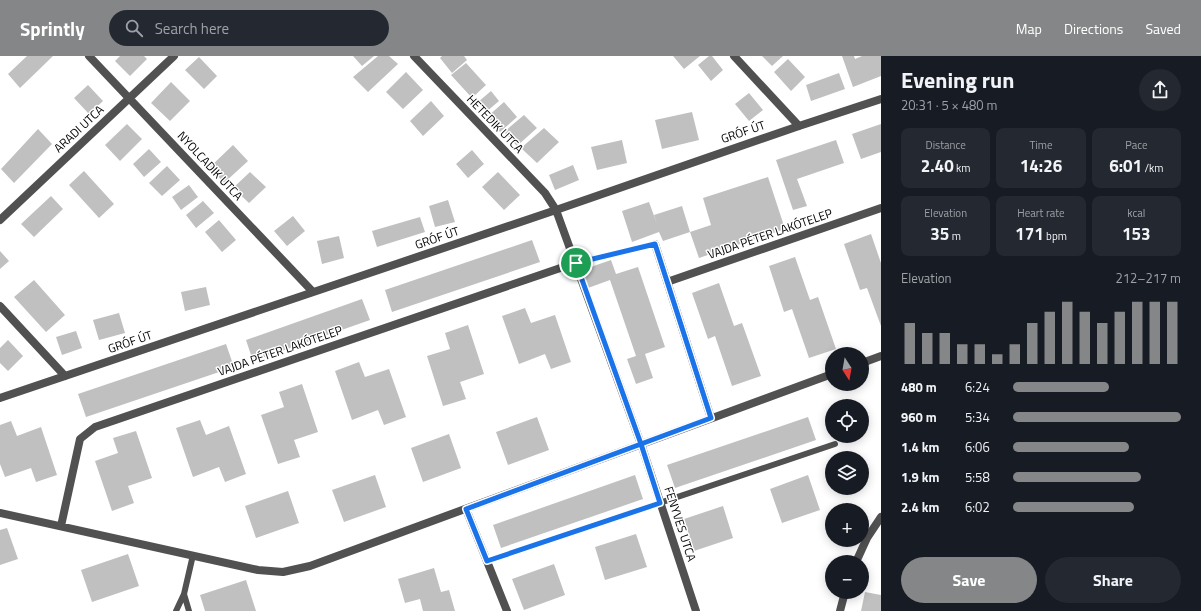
<!DOCTYPE html>
<html lang="en">
<head>
<meta charset="utf-8">
<style>
	body { margin:0; font-family:"Titillium Web",sans-serif; background:#242831; color:#f1f3f6; height:100vh; display:flex; flex-direction:column; font-size:15px; white-space:nowrap }
	* { box-sizing:border-box; margin:0 }
	p { font-size:13px; color:#9ea1a6 }
	.icon { flex:none; width:22px; height:22px; fill:none; stroke:currentColor; stroke-width:2; stroke-linecap:round; stroke-linejoin:round }
	.map { position:relative; flex:1; overflow:hidden }
	.panel { display:flex; flex-direction:column; background:#171b24; width:320px }
	.panel>* { flex:none }
	.needle { width:26px; rotate:169deg }
	.fabs { position:absolute; left:825px; top:291px; display:grid; gap:8px }
	.fabs a { display:grid; place-items:center; width:44px; height:44px; border-radius:50%; background:#171b24; box-shadow:0 2px 10px #0003; font-size:20px }
	.pin { position:absolute; display:grid; place-items:center; width:34px; height:34px; color:#fff; margin:-17px; border:2px solid #fff; border-radius:50%; box-shadow:0 1px 4px #0007 }
	.round { display:grid; place-items:center; flex:none; width:42px; height:42px; border-radius:21px; background:#242831 }
	.headline { display:flex; align-items:center; justify-content:space-between; height:68px; padding:0 20px }
	h1 { font-size:22px; font-weight:700; line-height:30px }
	.figures { display:grid; grid-template-columns:repeat(3,1fr); gap:6px; height:68px; padding:4px 20px }
	.figures div { display:grid; align-content:center; border-radius:8px; background:#242831; text-align:center }
	.figures b { font-size:17px; font-weight:700 }
	.figures small { font-size:11px; font-weight:400 }
	.figures p { font-size:11px }
	.chart { height:112px; padding:8px 20px }
	.chart p { display:flex; justify-content:space-between }
	.chart svg { width:100%; height:72px; margin-top:4px; stroke:#858687; stroke-width:6 }
	.action { display:flex; gap:8px; margin-top:auto; padding:8px 20px }
	.action a { flex:1; height:46px; border-radius:24px; background:#858687; color:#fff; font-size:16px; font-weight:700; line-height:46px; text-align:center }
	.action a+a { background:#242831; color:#f1f3f6 }
	ul { padding:0 20px; list-style:none; font-size:13px }
	li { display:grid; grid-template-columns:64px 48px 1fr; align-items:center; height:30px }
	li i { height:10px; border-radius:5px; background:#858687 }
	header { display:flex; align-items:center; gap:24px; box-sizing:border-box; height:56px; padding:0 20px; background:#858687; color:#fff }
	header strong { font-size:19px }
	nav { display:flex; gap:22px; margin-inline-start:auto; font-size:14px }
	.search { width:280px; height:36px; background:#242831; display:flex; align-items:center; gap:10px; box-sizing:border-box; padding:0 14px; border-radius:22px; color:#9ea1a6; font-size:15px }
	main { display:flex; flex:1; min-height:0 }
	.map>svg:first-child { display:block }
</style>
</head>
<body>
<header>
<strong>Sprintly</strong>
<div class="search"><svg class="icon" aria-label="search" viewBox="0 0 24 24"><circle cx="10" cy="10" r="6"/><path d="M15 15l6 6"/></svg>Search here</div>
<nav><a>Map</a><a>Directions</a><a>Saved</a></nav>
</header>
<main>
<div class="map">
<svg width="881" height="555" viewBox="0 0 881 555">
	<rect width="100%" height="100%" fill="#fff"/>
	<path fill="#c0c0c0" d="M27 0H53L20 32 8 18Z
		M120 0H144L147 3 130 20 115 5Z
		M353 0H374L362 10Z
		M378 0H389L398 8 368 36 353 21Z
		M442 0H464L467 4 452 17 440 2Z
		M673 0H700L684 13Z
		M709 0H712L723 14 711 25 698 9Z
		M762 0H783L772 10Z
		M842 0H854L855 3 862 0H881V20L853 31Z
		M199 1 217 20 204 33 185 14Z
		M788 3 805 21 791 35 774 16Z
		M466 7 486 29 472 42 451 19Z
		M406 16 423 34 403 53 386 36Z
		M839 17 845 33 811 45 806 29Z
		M171 26 190 45 170 65 151 47Z
		M88 29 103 45 89 58 74 42Z
		M491 35 499 45 486 56 478 46Z
		M749 37 763 54 749 65 735 48Z
		M431 45 444 60 423 80 410 65Z
		M504 46 517 61 500 76 487 61Z
		M692 56 699 84 662 93 655 64Z
		M524 59 537 72 517 90 504 76Z
		M127 68 142 83 120 105 105 89Z
		M881 68V96L861 103 852 78Z
		M544 72 559 86 537 107 521 92Z
		M38 73 52 88 14 127 1 113Z
		M622 84 627 107 597 114 591 91Z
		M836 84 844 107 797 123 807 150 793 154 776 104Z
		M233 89 248 105 224 127 210 111Z
		M149 93 161 106 144 121 133 108Z
		M472 94 484 108 468 122 456 108Z
		M573 109 579 124 555 134 549 119Z
		M167 110 180 124 162 140 149 127Z
		M84 115 114 148 99 162 69 129Z
		M250 116 266 131 249 147 233 132Z
		M498 116 520 139 504 154 482 131Z
		M768 121 785 173 699 202 690 176 711 169 703 142Z
		M189 129 198 141 181 154 172 141Z
		M51 140 63 153 34 181 21 168Z
		M448 144 455 166 435 171 429 150Z
		M203 145 214 157 196 172 186 159Z
		M649 146 657 168 654 159 682 150 690 176 663 185 659 176 632 186 622 155Z
		M293 160 305 175 287 190 274 175Z
		M420 161 425 176 377 191 372 175Z
		M219 164 236 184 222 196 205 176Z
		M871 178 881 207V270L867 232 860 234 844 188Z
		M339 180 344 202 322 208 317 185Z
		M532 184 540 206 392 256 385 234Z
		M0 195 9 205 0 213Z
		M795 201 810 244 818 241 836 293 809 302 792 253 784 256 769 210Z
		M611 204 616 218 638 211 665 291 645 298 653 322 636 328 627 303 636 300 610 224 588 232 582 214Z
		M34 224 65 259 46 276 14 241Z
		M719 227 734 270 742 267 761 320 732 330 715 280 708 283 692 237Z
		M206 231 210 249 185 255 181 236Z
		M362 243 370 264 253 305 246 284Z
		M525 252 531 267 555 259 571 306 551 313 545 298 519 308 502 260Z
		M119 257 125 277 99 284 93 264Z
		M468 269 484 318 460 326 466 343 443 350 427 300 450 293 445 277Z
		M76 275 82 292 62 299 56 281Z
		M8 284 23 300 8 315 0 307V292Z
		M226 288 234 311 86 361 78 338Z
		M359 306 365 321 389 313 406 361 384 369 378 354 352 364 335 315Z
		M302 328 318 376 294 384 300 401 278 408 261 359 284 351 279 336Z
		M537 361 549 394 508 409 496 376Z
		M808 361 816 384 675 432 667 409Z
		M200 364 206 379 229 370 246 418 225 426 219 411 193 421 176 372Z
		M11 365 17 380 41 371 57 419 36 426 31 412 5 421 0 408V369Z
		M136 375 152 422 128 430 134 447 112 455 95 405 118 397 113 382Z
		M449 378 461 412 423 426 411 392Z
		M375 419 386 451 344 466 332 434Z
		M635 419 643 443 501 492 493 469Z
		M808 419 820 454 782 467 770 433Z
		M288 435 299 467 256 482 245 450Z
		M723 450 733 482 694 495 684 463Z
		M7 472 18 503 0 509V474Z
		M636 478 647 511 605 524 595 491Z
		M128 498 139 530 92 546 81 514Z
		M554 508 565 539 524 554 512 523Z
		M434 512 441 536 449 534 455 555H423L420 543 405 547 398 523Z
		M246 524 256 555H205L200 539Z
		M865 536 881 539V555H861Z"/>
	<g fill="none" stroke-linecap="round" stroke-linejoin="round">
		<path stroke="#737373" stroke-width="2.5" stroke-dasharray="1 2" stroke-linecap="butt" d="M585 204 645 191"/>
		<path stroke="#515151" stroke-width="6" d="M487 505 835 388
			M184 538 189 555
			M176 555 184 538 193 499"/>
		<path stroke="#515151" stroke-width="8" d="M89 0 313 236
			M414 0 545 137 556 154 641 388 696 555
			M734 0 799 70
			M0 164 174 0
			M655 188 711 362
			M667 226 881 152
			M0 250 65 320
			M862 307 881 300
			M0 342 556 154 799 70 881 43
			M466 453 507 555
			M0 457 258 514 283 516 310 510 832 318
			M61 470 80 383 95 371 575 207
			M856 506 867 482 881 461
			M840 555 845 536"/>
	</g>
	<g fill="none" stroke-linecap="round" stroke-linejoin="round">
		<defs>
			<path id="route" d="M576 207 641 388 466 453 487 505 660 447 641 388 711 362 655 188 576 207"/>
		</defs>
		<use href="#route" stroke="#fff" stroke-width="8"/>
		<use href="#route" stroke="#1a73e8" stroke-width="5"/>
	</g>
	<g text-anchor="middle" stroke-width="3" stroke-linejoin="round" paint-order="stroke">
		<g font-size="12" fill="#000" stroke="#fff">
			<text transform="translate(495 68) rotate(46)" y="4">HETEDIK UTCA</text>
			<text transform="translate(79 73) rotate(-43)" y="4">ARADI UTCA</text>
			<text transform="translate(743 76) rotate(-19)" y="4">GRÓF ÚT</text>
			<text transform="translate(210 110) rotate(47)" y="4">NYOLCADIK UTCA</text>
			<text transform="translate(770 178) rotate(-19)" y="4">VAJDA PÉTER LAKÓTELEP</text>
			<text transform="translate(437 182) rotate(-19)" y="4">GRÓF ÚT</text>
			<text transform="translate(130 286) rotate(-19)" y="4">GRÓF ÚT</text>
			<text transform="translate(280 295) rotate(-19)" y="4">VAJDA PÉTER LAKÓTELEP</text>
			<text transform="translate(680 468) rotate(72)" y="4">FENYVES UTCA</text>
		</g>
	</g>
</svg>
<div class="fabs">
<a><svg class="needle" viewBox="-14 -14 28 28"><path d="M0-13l5 13h-10z" fill="#e53935"/><path d="M0 13l5-13h-10z" fill="#9ea1a6"/></svg></a>
<a><svg class="icon" aria-label="locate" viewBox="0 0 24 24"><circle cx="12" cy="12" r="6"/><path d="M12 2v4M12 18v4M2 12h4M18 12h4"/></svg></a>
<a><svg class="icon" aria-label="layers" viewBox="0 0 24 24"><path d="M12 4l9 5-9 5-9-5zM3 14l9 5 9-5"/></svg></a>
<a>+</a>
<a>−</a>
</div>
<div class="pin" style="left:576px;top:207px;background:#1e9e55"><svg class="icon" aria-label="arrive" viewBox="0 0 24 24"><path d="M6 21V4h12l-3 4 3 4H6"/></svg></div>
</div>
<section class="panel">
<div class="headline"><div><h1>Evening run</h1><p>20:31 · 5 × 480 m</p></div><a class="round"><svg class="icon" aria-label="share" viewBox="0 0 24 24"><path d="M12 15V3M7 8l5-5 5 5M5 13v7h14v-7"/></svg></a></div>
<div class="figures">
<div><p>Distance</p><b>2.40<small> km</small></b></div>
<div><p>Time</p><b>14:26</b></div>
<div><p>Pace</p><b>6:01<small> /km</small></b></div>
</div>
<div class="figures">
<div><p>Elevation</p><b>35<small> m</small></b></div>
<div><p>Heart rate</p><b>171<small> bpm</small></b></div>
<div><p>kcal</p><b>153</b></div>
</div>
<div class="chart"><p><span>Elevation</span>212–217 m</p>
<svg viewBox="0 0 160 44" preserveAspectRatio="none"><path d="M5 44V19M15 44V25M25 44V25M35 44V32M45 44V32M55 44V38M65 44V32M75 44V19M85 44V12M95 44V6M105 44V12M115 44V19M125 44V12M135 44V6M145 44V6M155 44V6"/></svg>
</div>
<ul>
<li><b>480 m</b>6:24<i style="width:57%"></i></li>
<li><b>960 m</b>5:34<i style="width:100%"></i></li>
<li><b>1.4 km</b>6:06<i style="width:69%"></i></li>
<li><b>1.9 km</b>5:58<i style="width:76%"></i></li>
<li><b>2.4 km</b>6:02<i style="width:72%"></i></li>
</ul>
<div class="action"><a>Save</a><a>Share</a></div>
</section>
</main>
</body>
</html>
